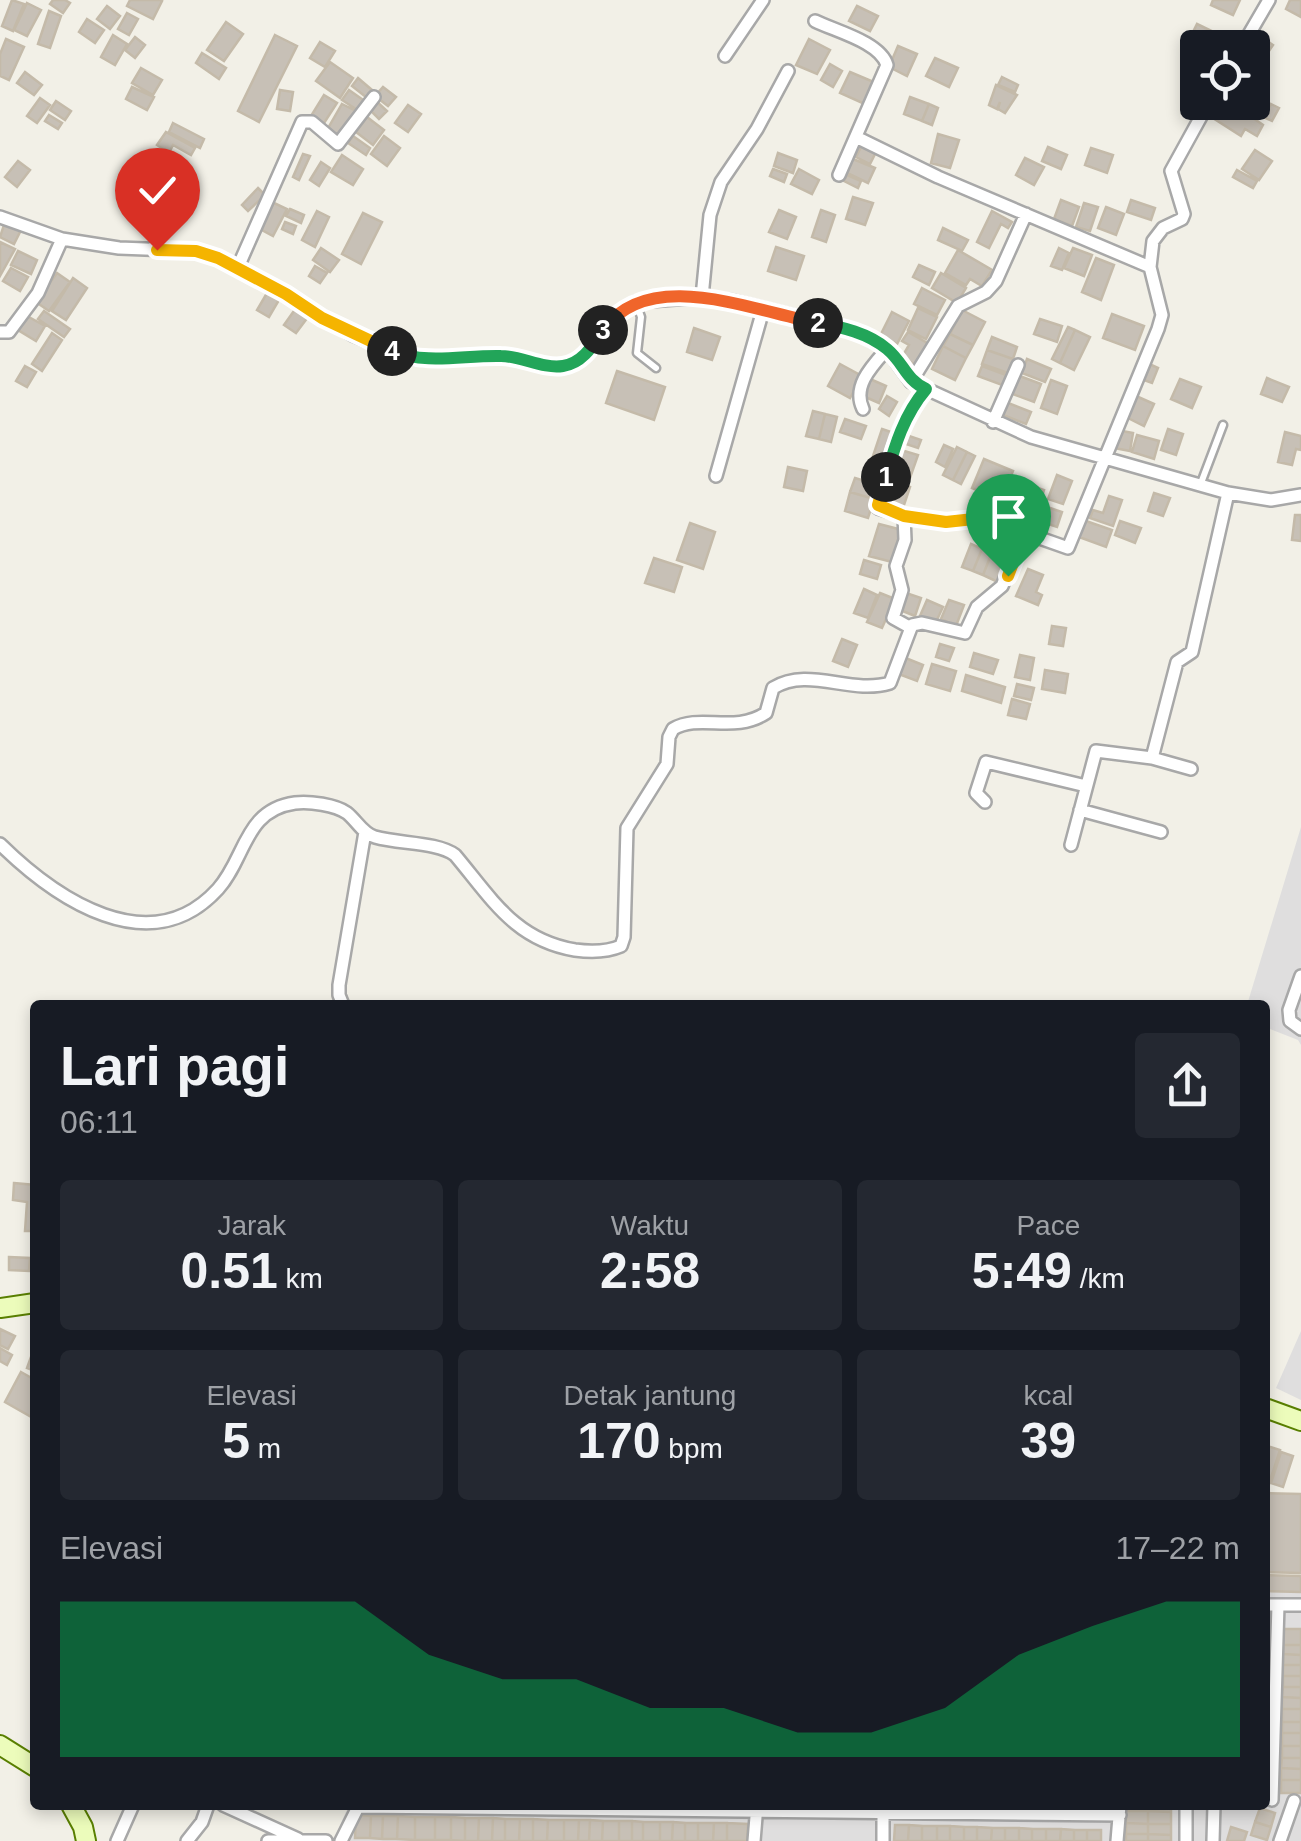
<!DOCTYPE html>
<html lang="id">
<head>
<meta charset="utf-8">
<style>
	body { margin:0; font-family:Arial,sans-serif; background:#242831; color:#f1f3f6; height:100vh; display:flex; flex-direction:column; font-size:38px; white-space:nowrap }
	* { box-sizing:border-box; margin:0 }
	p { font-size:32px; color:#9ea1a6 }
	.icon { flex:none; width:55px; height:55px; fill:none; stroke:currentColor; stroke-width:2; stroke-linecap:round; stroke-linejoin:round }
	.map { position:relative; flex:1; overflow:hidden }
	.side { position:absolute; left:30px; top:1000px; width:1240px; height:810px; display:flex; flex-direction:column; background:#171b24; border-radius:10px; box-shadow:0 5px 15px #0003 }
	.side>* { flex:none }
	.fabs { position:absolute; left:1180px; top:30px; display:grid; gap:20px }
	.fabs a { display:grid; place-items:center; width:90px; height:90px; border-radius:10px; background:#171b24; box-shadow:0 5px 15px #0003; font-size:50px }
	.pin { position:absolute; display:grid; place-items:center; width:85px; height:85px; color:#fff; margin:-102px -42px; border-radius:50% 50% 50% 0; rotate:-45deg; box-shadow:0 0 10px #0007 }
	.pin .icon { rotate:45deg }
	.km { position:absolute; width:50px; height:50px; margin:-25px; border-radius:50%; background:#222; color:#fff; font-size:28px; line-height:50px; text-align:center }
	.round { display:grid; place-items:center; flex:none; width:105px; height:105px; border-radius:10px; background:#242831 }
	.head { display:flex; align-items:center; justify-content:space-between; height:170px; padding:0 30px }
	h1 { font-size:55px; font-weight:800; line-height:75px }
	.figures { display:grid; grid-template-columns:repeat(3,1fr); gap:15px; height:170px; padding:10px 30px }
	.figures div { display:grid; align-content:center; border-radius:10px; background:#242831; text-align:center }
	.figures b { font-size:50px; font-weight:800 }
	.figures small { font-size:28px; font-weight:400 }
	.figures p { font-size:28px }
	.chart { height:280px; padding:20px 30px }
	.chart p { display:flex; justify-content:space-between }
	.chart svg { width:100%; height:180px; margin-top:10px; fill:#0b8043; opacity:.7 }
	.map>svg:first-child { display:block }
</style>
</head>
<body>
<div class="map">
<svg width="1301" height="1841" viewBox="0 0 1301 1841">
	<rect width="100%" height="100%" fill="#f2f0e7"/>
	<path fill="#dfdede" d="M1301 827V1045L1298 1040 1265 1027V1005H1247Z
		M1301 1331V1400L1276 1388Z
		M1265 1579H1301V1841H333L349 1805H1265Z"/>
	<path fill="#c7c0b6" stroke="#c4baa9" stroke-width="2.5" d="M12 0 24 4 13 31 2 26Z
		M53 0H65L70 3 63 13 50 4Z
		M130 0H160L162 1 153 19 127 6Z
		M1213 0H1240L1233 15 1211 5Z
		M1290 0H1301V17L1286 9Z
		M27 3 41 10 27 36 14 30Z
		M107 6 120 16 110 29 97 19Z
		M857 6 878 16 870 31 849 21Z
		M49 11 61 16 50 48 38 44Z
		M127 13 138 19 129 35 118 29Z
		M87 19 104 30 95 43 79 32Z
		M226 22 243 34 224 61 207 50Z
		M1197 24 1216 33 1213 40 1222 45 1220 48H1198V51L1186 46Z
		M113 35 127 44 115 65 101 57Z
		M275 35 297 46 259 122 238 111Z
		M1260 36 1273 45 1260 64 1252 58V48Z
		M135 37 145 45 135 58 125 50Z
		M6 39 24 47 9 80 0 76V54Z
		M809 39 830 50 817 74 796 65Z
		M320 42 335 51 325 67 310 58Z
		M898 46 917 54 907 76 889 67Z
		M202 53 226 68 219 79 196 63Z
		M935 58 958 68 949 87 926 76Z
		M330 62 353 78 340 98 316 81Z
		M830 64 842 71 833 87 821 80Z
		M141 68 162 80 153 95 132 83Z
		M25 72 42 85 34 95 17 83Z
		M850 72 876 83 867 105 840 93Z
		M1002 77 1018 85 1015 92 998 85Z
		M358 78 372 90 366 97 352 86Z
		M996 85 1017 95 1005 113 998 109 1000 102 997 109 989 105Z
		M132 87 154 97 147 110 126 99Z
		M383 87 396 97 388 106 375 96Z
		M280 90 293 92 290 111 277 109Z
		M349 90 366 102 359 111 342 100Z
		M1252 92 1267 100 1261 111 1246 102H1252Z
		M324 95 337 103 324 123 311 116Z
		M910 97 929 104 922 121 904 114Z
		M40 98 50 105 37 123 27 116Z
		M375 100 387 111 379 119 368 108Z
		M56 101 71 111 65 120 50 110Z
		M1223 102H1230L1263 125 1257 136 1245 129 1241 136 1213 118Z
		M342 104 356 111 341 137 327 130Z
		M929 104 938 108 932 125 922 121Z
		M1271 104 1279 108 1272 121 1263 117Z
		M408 105 421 114 408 132 395 123Z
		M49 115 62 123 58 129 45 121Z
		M367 117 384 130 373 145 356 132Z
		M173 123 204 139 200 148 169 132Z
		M166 132 195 148 191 155 173 145 169 153 157 145Z
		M938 134 959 140 950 168 931 163Z
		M353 136 370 148 366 155 348 143Z
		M384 136 400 148 387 166 371 154Z
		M862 145 876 152 870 164 856 157Z
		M1048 147 1067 155 1061 169 1042 161Z
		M1091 148 1113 155 1107 173 1085 165Z
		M159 150 181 165 173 176 151 161Z
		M1255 150 1272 161 1259 180 1242 169Z
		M778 153 797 160 793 173 774 166Z
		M303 154 310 156 299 180 293 177Z
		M342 155 363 169 353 185 331 172Z
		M1025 158 1044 167 1034 185 1016 175Z
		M853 159 875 168 868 183 847 173Z
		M18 161 30 170 17 187 5 177Z
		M321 162 330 168 319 186 310 180Z
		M773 169 787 174 784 182 770 176Z
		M799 169 819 180 812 194 791 184Z
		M1237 170 1257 181 1253 188 1233 177Z
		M162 174 184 183 176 202 154 192Z
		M847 175 861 181 858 188 844 181Z
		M258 188 265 195 248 211 242 205Z
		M853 197 873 203 865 225 846 219Z
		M1061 200 1079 207 1072 226 1054 219Z
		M1131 200 1155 208 1151 220 1127 212Z
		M274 203 287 209 273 236 260 229Z
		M1084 203 1098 207 1090 231 1076 227Z
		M1106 207 1124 214 1116 235 1098 228Z
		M290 209 304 215 301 223 286 216Z
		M779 210 796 217 787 239 769 232Z
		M821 210 835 215 826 242 812 237Z
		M317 211 329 217 315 247 302 240Z
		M992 211 1012 222 1008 228 1001 224 989 248 977 242Z
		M363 213 382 222 361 264 342 254Z
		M5 222 21 230 14 244 0 237Z
		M285 222 296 226 293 234 282 229Z
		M943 228 968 240 962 251 938 240Z
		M0 242 15 249 0 276Z
		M776 247 804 256 796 280 768 271Z
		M321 248 339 260 330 272 313 260Z
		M1059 248 1069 253 1062 270 1051 266Z
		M1073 248 1092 255 1084 276 1064 268Z
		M958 250 992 270 982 286 970 279 966 285 945 273Z
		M18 251 37 260 31 274 11 265Z
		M1096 258 1114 265 1101 300 1082 292Z
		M919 265 935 272 929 285 913 277Z
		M315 266 327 273 320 283 309 276Z
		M11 268 28 277 20 291 3 281Z
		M57 273 70 282 49 311 36 302Z
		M941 273 966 288 957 303 932 288Z
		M73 278 87 288 66 320 52 311Z
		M922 288 945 300 937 315 914 304Z
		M267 293 279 300 269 317 257 310Z
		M296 308 308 317 296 333 284 325Z
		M918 308 937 317 926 339 908 330Z
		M962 310 985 322 973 345 950 334Z
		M44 311 70 329 64 337 38 319Z
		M892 312 909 321 897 344 880 336Z
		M1112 314 1144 326 1135 350 1103 338Z
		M27 316 45 326 36 341 18 330Z
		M1040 319 1062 326 1057 342 1034 334Z
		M1068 327 1075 330 1060 363 1052 359Z
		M694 328 720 337 712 360 687 352Z
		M1075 330 1090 337 1074 370 1060 363Z
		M908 332 929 344 914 364 902 357 909 345 902 341Z
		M52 333 62 340 42 371 32 364Z
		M950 334 973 345 966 358 943 346Z
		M992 337 1017 347 1013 359 987 350Z
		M943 346 966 358 955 380 932 369Z
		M987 350 1013 359 1008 373 982 364Z
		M1027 359 1051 369 1045 382 1022 373Z
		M1147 363 1158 368 1152 383 1141 379Z
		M840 364 862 376 850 398 828 386Z
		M25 366 36 372 27 387 16 381Z
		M982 366 1006 375 1002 385 978 376Z
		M617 371 665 387 654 420 606 403Z
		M1017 375 1041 384 1034 402 1010 393Z
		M1267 378 1289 387 1282 402 1261 394Z
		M870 379 886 386 879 403 863 396Z
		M1180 379 1201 387 1192 408 1171 399Z
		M1051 380 1067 386 1057 414 1041 408Z
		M887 396 897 402 889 416 879 409Z
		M1136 396 1154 404 1144 426 1126 417Z
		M1008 403 1031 412 1026 424 1003 415Z
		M813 411 825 414 819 439 806 436Z
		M825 414 837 417 831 442 819 439Z
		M845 419 866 426 861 439 840 432Z
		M882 429 897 434 887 461 873 456Z
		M1168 429 1183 434 1176 455 1161 450Z
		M1117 430 1133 433 1130 451 1114 448Z
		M1285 432 1301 436V450L1296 449 1292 465 1278 462Z
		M906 435 921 440 918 448 903 443Z
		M1137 435 1159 441 1154 459 1132 452Z
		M944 445 953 449 945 467 936 462Z
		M957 447 967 452 953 480 943 475Z
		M901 450 918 455 910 478 893 472Z
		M967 452 975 456 961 484 953 480Z
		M984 459 1013 471 1001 500 972 488Z
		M788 467 807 471 803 491 784 487Z
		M1057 475 1072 481 1063 504 1048 499Z
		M855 478 878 485 874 499 850 492Z
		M894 481 910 487 903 508 887 503Z
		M1029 485 1044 490 1037 511 1021 506Z
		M850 492 874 499 868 518 845 511Z
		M1154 493 1170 498 1163 516 1148 511Z
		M1109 496 1122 500 1113 526 1090 518 1093 510 1103 513Z
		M1047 507 1062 512 1057 527 1042 522Z
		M1295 515H1301V541L1292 540Z
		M1086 521 1112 530 1106 547 1079 537Z
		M1120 521 1141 528 1135 543 1115 535Z
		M690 523 715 532 703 569 677 560Z
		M879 524 902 530 892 562 869 556Z
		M971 544 982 549 973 571 962 567Z
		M982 549 992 552 983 575 973 571Z
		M992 552 1008 559 998 582 983 575Z
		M654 558 682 567 674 592 645 583Z
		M864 560 881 565 877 579 860 574Z
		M1028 569 1043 575 1036 592 1042 595 1038 605 1016 596Z
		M864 589 877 595 868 618 854 613Z
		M880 593 895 599 882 628 867 622Z
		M906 593 921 598 915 616 900 610Z
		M927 600 943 607 935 624 920 616Z
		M949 600 964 605 956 626 941 619Z
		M1052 626 1066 628 1063 646 1049 644Z
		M842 639 857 645 848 667 833 661Z
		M940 644 954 648 949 661 936 657Z
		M974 653 998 660 993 674 970 667Z
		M1020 655 1034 658 1030 680 1015 677Z
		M903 657 923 665 917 681 896 673Z
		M932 664 956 671 950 691 926 684Z
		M1045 670 1068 674 1065 693 1042 689Z
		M966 675 1005 687 1001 703 962 691Z
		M1017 684 1034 688 1031 700 1014 696Z
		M1012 699 1030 704 1026 719 1008 715Z
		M14 1183 35 1185V1231H25L27 1202 13 1200Z
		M9 1257 30 1258 29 1271 9 1270Z
		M0 1329 15 1336 8 1349 0 1345Z
		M35 1346V1371L27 1368Z
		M0 1348 12 1355 7 1365 0 1361Z
		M21 1372 35 1380V1419L5 1402Z
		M1267 1446 1280 1450 1268 1487 1265 1486Z
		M1281 1452 1293 1456 1283 1487 1271 1483Z
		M1265 1493 1301 1494V1573L1265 1572Z
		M1265 1575 1301 1576V1592L1265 1591Z
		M1283 1629H1301V1645H1283Z
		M1283 1645H1301V1655L1283 1654Z
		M1283 1654 1301 1655V1665H1283Z
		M1283 1665H1301V1676H1283Z
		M1283 1676H1301V1687H1283Z
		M1283 1687H1301V1698L1282 1697Z
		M1282 1697 1301 1698V1709H1282Z
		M1282 1709H1301V1722H1282Z
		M1282 1722H1301V1733H1282Z
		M1282 1733H1301V1746H1282Z
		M1282 1746H1301V1758H1282Z
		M1282 1758H1301V1769L1281 1768Z
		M1281 1768 1301 1769V1780H1281Z
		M1281 1780H1301V1793H1281Z
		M1126 1805H1148V1811H1126Z
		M1148 1805H1171V1812L1148 1811Z
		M1260 1808 1275 1813 1271 1827 1255 1822Z
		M1126 1811H1148V1824L1126 1823Z
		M1148 1811 1171 1812V1824H1148Z
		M356 1815 371 1816 370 1838H355Z
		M371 1816H383L382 1839 370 1838Z
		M383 1816H398L397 1839H382Z
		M398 1816 415 1817V1840L397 1839Z
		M415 1817H435V1840H415Z
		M435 1817H451V1840H435Z
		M451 1817 465 1818V1841L451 1840Z
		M465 1818H479L478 1841H465Z
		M479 1818H493L492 1841H478Z
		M493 1818 505 1819V1841H492Z
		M505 1819H520L519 1841H505Z
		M520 1819H533V1841H519Z
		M533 1819 548 1820 547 1841H533Z
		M548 1820H564V1841H547Z
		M564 1820H579L578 1841H564Z
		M579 1820H590L589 1841H578Z
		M590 1820 603 1821 602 1841H589Z
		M603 1821H619V1841H602Z
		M619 1821H632V1841H619Z
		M632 1821 643 1822V1841H632Z
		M643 1822H660V1841H643Z
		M660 1822H673L672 1841H660Z
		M673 1822 685 1823V1841H672Z
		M1255 1822 1271 1827 1267 1840 1251 1835Z
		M685 1823H698V1841H685Z
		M698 1823H714L713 1841H698Z
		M714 1823H727V1841H713Z
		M727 1823 748 1824 747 1841H727Z
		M1126 1823 1148 1824V1834H1126Z
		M1148 1824H1171V1835L1148 1834Z
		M895 1825H909L908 1841H894Z
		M909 1825 922 1826V1841H908Z
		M922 1826H937V1841H922Z
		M937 1826H950V1841H937Z
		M950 1826 964 1827V1841H950Z
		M964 1827H977V1841H964Z
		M977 1827 992 1828 991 1841H977Z
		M1231 1827 1247 1832 1244 1841H1227Z
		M992 1828H1005V1841H991Z
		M1005 1828H1019V1841H1005Z
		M1019 1828 1032 1829V1841H1019Z
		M1032 1829H1046V1841H1032Z
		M1046 1829H1061L1060 1841H1046Z
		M1061 1829 1074 1830V1841H1060Z
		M1074 1830H1087V1841H1074Z
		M1087 1830H1101V1841H1087Z
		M1126 1834H1148V1841H1126Z
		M1148 1834 1171 1835V1841H1148Z"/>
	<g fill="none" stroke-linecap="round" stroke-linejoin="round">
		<defs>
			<path id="lane" d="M636 303 641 317 637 353 656 368
				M1201 483 1223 425"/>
			<path id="street" d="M815 21C835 31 880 42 887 65L839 175
				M1241 48 1269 0
				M725 56 763 0
				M856 137 938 177 1150 267
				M0 217 62 239 119 248 197 251 238 267 353 335 409 358 434 360 505 356 546 366H564L586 355 612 319 636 302 702 297 733 301 854 331 887 349 911 382 1031 437 1228 493 1271 500 1301 495
				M238 267 302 122H312L338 144 374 97
				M702 297 710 215 721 182 757 129 788 71
				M0 332H9L38 293 62 239
				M911 382 958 306 986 292 996 281 1026 214
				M926 389C899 420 883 467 878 508L904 516 946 522 983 518 1068 548 1158 329 1162 315 1150 267 1153 241 1163 228 1182 219 1184 214 1171 171 1209 102
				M863 409C852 386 872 366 887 349
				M993 422 1018 365
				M716 476 763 310
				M904 516 905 540 896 566 902 590 893 618 911 628
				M1152 758 1191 769
				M985 802 976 793 986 762 1086 786
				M1080 810 1161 832
				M0 844C55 898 150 964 218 889 246 858 244 810 295 803 309 801 336 805 347 813 357 821 363 834 375 837 400 844 437 842 455 855 492 899 515 940 575 950 590 952 607 952 621 946L624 937 627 828 667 764 669 737 673 729C700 713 734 734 766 713L773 688C809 666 850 695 890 683L912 625 922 623 965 633 977 607 1002 586 1025 532
				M1071 845 1096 751 1152 758 1177 662 1192 652 1228 493
				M1301 976 1289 1010 1290 1021 1301 1029
				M343 1005 339 995V985L365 832
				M1265 1605H1301
				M1272 1800 1278 1605
				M223 1805 298 1839
				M1186 1805V1841
				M358 1807 1120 1815
				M117 1841 133 1805
				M187 1841 202 1822 208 1805
				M268 1841H326
				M341 1841 359 1805
				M754 1841 757 1805
				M883 1841V1811
				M1117 1841 1120 1805
				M1213 1841 1214 1805
				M1280 1841 1294 1801"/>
			<path id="secondary" d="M0 1308 35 1303
				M1265 1408 1301 1421
				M0 1745 35 1767
				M71 1805 83 1827 86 1841"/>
		</defs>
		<use href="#lane" stroke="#a8a8a8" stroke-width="11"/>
		<use href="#street" stroke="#a8a8a8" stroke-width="16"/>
		<use href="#secondary" stroke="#597f00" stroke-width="22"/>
		<use href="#lane" stroke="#fff" stroke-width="6"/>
		<use href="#street" stroke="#fff" stroke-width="11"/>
		<use href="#secondary" stroke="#ecfcbb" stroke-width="18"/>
	</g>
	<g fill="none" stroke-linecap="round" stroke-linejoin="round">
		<defs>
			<path id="split-1" d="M886 477 878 505 904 516 946 522 983 518 1025 532 1008 576"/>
			<path id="split-2" d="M818 323C842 327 868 333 887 349 904 363 905 379 926 389 904 415 895 445 886 477"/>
			<path id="split-3" d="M603 330C650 265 755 312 818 323"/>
			<path id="split-4" d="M392 351C428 365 463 355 501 356 522 356 542 369 563 366 583 363 593 345 603 330"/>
			<path id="split-5" d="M157 250 196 251 218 258 286 294 322 318 392 351"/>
		</defs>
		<use href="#split-1" stroke="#fff" stroke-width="20"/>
		<use href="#split-2" stroke="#fff" stroke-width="20"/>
		<use href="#split-3" stroke="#fff" stroke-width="20"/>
		<use href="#split-4" stroke="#fff" stroke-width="20"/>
		<use href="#split-5" stroke="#fff" stroke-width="20"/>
		<use href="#split-1" stroke="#f5b400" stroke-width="12"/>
		<use href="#split-2" stroke="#22a559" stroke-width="12"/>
		<use href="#split-3" stroke="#f0652b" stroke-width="12"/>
		<use href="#split-4" stroke="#22a559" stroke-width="12"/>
		<use href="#split-5" stroke="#f5b400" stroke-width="12"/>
	</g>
</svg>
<div class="fabs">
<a><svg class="icon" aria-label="locate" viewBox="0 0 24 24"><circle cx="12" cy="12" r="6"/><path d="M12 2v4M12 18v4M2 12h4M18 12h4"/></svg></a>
</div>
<div class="pin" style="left:1008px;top:576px;background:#1e9e55"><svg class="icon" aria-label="arrive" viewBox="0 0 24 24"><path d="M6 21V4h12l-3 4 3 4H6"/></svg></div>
<div class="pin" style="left:157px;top:250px;background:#d93025"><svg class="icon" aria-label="check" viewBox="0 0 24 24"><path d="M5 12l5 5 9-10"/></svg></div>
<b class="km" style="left:886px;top:477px">1</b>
<b class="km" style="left:818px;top:323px">2</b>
<b class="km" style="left:603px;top:330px">3</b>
<b class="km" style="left:392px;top:351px">4</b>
<section class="side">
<div class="head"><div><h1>Lari pagi</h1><p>06:11</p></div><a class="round"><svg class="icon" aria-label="share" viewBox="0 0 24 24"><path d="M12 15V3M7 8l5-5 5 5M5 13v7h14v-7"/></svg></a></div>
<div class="figures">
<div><p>Jarak</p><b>0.51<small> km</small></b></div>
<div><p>Waktu</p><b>2:58</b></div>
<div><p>Pace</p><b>5:49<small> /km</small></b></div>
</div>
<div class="figures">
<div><p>Elevasi</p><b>5<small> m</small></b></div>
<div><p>Detak jantung</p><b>170<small> bpm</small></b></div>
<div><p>kcal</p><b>39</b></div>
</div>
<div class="chart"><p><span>Elevasi</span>17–22 m</p>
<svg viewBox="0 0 160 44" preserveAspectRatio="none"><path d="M0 44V6L10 6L20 6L30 6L40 6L50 19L60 25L70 25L80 32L90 32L100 38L110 38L120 32L130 19L140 12L150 6L160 6V44z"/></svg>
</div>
</section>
</div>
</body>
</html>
